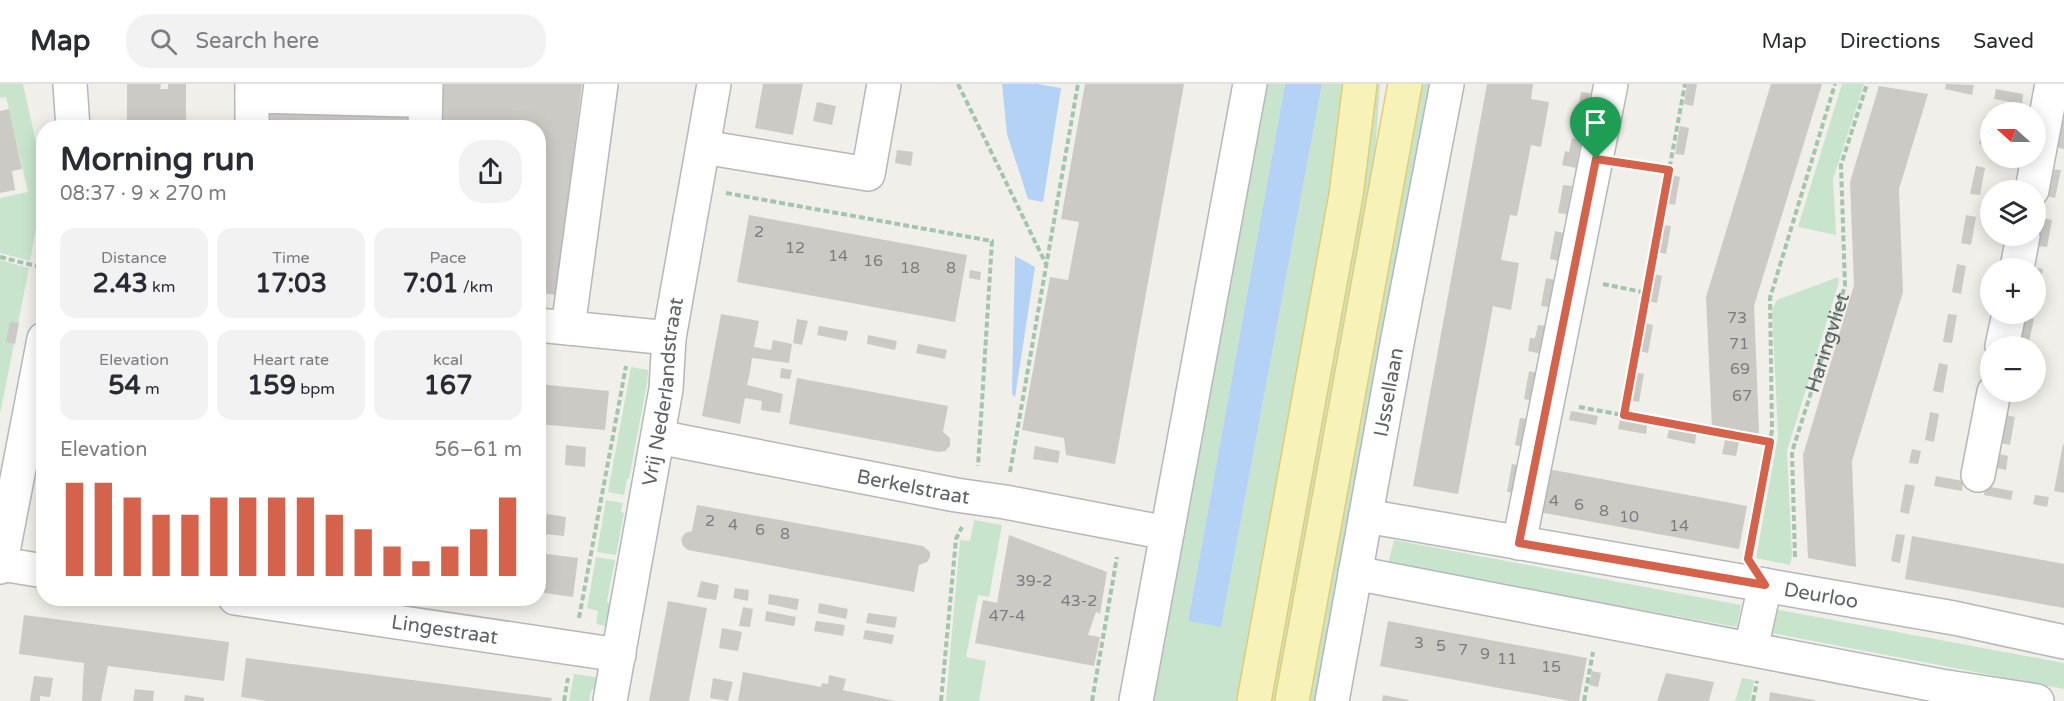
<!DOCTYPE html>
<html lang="en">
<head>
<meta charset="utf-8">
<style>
	body { margin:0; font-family:"Varela Round",sans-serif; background:#f2f2f3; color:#2b2b33; height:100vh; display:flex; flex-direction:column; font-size:22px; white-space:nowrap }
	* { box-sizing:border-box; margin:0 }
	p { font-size:20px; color:#7c7c81 }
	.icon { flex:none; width:33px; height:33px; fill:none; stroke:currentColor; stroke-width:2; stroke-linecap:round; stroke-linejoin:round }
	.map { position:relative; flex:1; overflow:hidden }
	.details { position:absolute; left:36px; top:36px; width:510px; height:486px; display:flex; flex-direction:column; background:#fff; border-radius:24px; box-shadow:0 3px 15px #0003 }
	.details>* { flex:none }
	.needle { width:39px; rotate:291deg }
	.buttons { position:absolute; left:1980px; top:18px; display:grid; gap:12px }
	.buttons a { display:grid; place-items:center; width:66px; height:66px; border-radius:50%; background:#fff; box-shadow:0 3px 15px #0003; font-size:30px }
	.pin { position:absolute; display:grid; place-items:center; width:51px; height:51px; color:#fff; margin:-62px -26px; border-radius:50% 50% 50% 0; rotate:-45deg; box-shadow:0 0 6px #0007 }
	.pin .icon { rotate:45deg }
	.round { display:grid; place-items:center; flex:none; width:63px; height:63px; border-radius:24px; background:#f2f2f3 }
	.summary { display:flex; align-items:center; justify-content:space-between; height:102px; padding:0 24px }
	h1 { font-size:33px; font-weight:700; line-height:45px }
	.figures { display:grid; grid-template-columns:repeat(3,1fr); gap:9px; height:102px; padding:6px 24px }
	.figures div { display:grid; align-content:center; border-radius:15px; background:#f2f2f3; text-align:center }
	.figures b { font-size:26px; font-weight:700 }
	.figures small { font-size:16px; font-weight:400 }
	.figures p { font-size:16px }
	.chart { height:168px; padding:12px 24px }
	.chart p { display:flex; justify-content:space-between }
	.chart svg { width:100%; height:108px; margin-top:6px; stroke:#d5624a; stroke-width:6 }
	header { display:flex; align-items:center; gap:36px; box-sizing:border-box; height:84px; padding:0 30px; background:#fff; border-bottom:2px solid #e1e1e2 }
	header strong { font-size:28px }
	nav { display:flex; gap:33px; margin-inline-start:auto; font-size:21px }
	.search { width:420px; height:54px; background:#f2f2f3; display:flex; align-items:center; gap:15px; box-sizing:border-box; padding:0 21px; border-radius:24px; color:#7c7c81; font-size:22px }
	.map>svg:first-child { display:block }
</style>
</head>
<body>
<header>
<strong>Map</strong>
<div class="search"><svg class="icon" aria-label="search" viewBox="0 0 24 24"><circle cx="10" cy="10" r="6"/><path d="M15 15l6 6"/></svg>Search here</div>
<nav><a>Map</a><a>Directions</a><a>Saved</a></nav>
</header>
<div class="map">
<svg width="2064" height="617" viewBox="0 0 2064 617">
	<rect width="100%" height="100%" fill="#f0efe9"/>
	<path fill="#c9e4cc" d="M0 0H23L44 95 43 106 30 177 0 169V114L28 108 6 13 0 14Z
		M1266 0H1285L1188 537 1221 542 1322 0H1343L1327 127 1236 617H1150Z
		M1374 0H1380L1374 83 1277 617H1268Z
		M1421 0H1437L1323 617H1306Z
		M1842 0H1864L1833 95 1836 151 1798 143Z
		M0 176 29 184 0 330Z
		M1838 193 1839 198 1787 367 1792 472 1790 481 1756 474 1778 352 1772 225 1777 216Z
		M631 283 648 286 647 299 629 395H627L624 411 608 408Z
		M606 416 623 419 621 428 624 429 616 471 597 468Z
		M974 436 1002 441 989 513 978 511 966 573 986 577 979 617H946L960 456 970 457Z
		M1394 456 1741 521 1737 543 1388 480Z
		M596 473 615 476 607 517 613 526 610 537 606 542 596 540 598 527 587 524Z
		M1769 524 2064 579V605L1766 548Z
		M574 590 602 594 599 601 591 607 589 617H569Z
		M1742 594 1754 596 1750 617H1735Z"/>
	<path fill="#b4d2f5" d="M1002 0H1037L1061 4 1043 118 1028 115 1007 50Z
		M1285 0H1322L1221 543 1188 537Z
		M1015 172 1035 183 1015 313 1012 310Z"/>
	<path fill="#cccac5" d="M127 0H161L160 5H168V0H186V40H180V44H127Z
		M438 0H582L557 211 538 209V44H436Z
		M763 0H803L793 51 755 44Z
		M1085 0H1184L1115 380 1066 371 1064 354 1022 346 1050 193 1068 196 1079 138 1061 135Z
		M1487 0H1533L1531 15 1549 18 1541 63 1531 61 1517 132 1510 131 1501 176 1519 179 1515 203 1511 226 1493 222 1458 410 1413 402Z
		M1687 0H1697L1693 22 1684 20Z
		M1771 0H1822L1754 222 1759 346 1758 353 1712 344 1706 213Z
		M1946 0 1974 1 1972 11 1945 5Z
		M1879 2 1928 10 1899 105 1903 208 1852 377 1856 483 1808 474 1803 371 1854 201 1850 98Z
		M1996 5 2023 10 2022 20 1994 15Z
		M1581 8 1590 9 1584 37 1576 35Z
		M817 18 836 22 832 41 813 37Z
		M9 25 22 85 12 87 15 106 0 109V27Z
		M265 29 408 33 407 44H265Z
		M1985 32 1990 33 1989 62 1979 60Z
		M2061 36H2064V65L2056 63Z
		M1680 42 1689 44 1684 71 1675 70Z
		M1572 54 1581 56 1576 84 1562 81 1565 67 1569 68Z
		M897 66 913 68 911 82 895 79Z
		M1976 82 1985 84 1980 111 1970 110Z
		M2051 85 2061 86 2055 114 2046 112Z
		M1671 91 1680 93 1675 121 1666 119Z
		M1563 101 1572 102 1567 130 1558 129Z
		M749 131 967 171 955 238 737 198Z
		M1966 131 1976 133 1971 161 1961 159Z
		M2042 134 2052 136 2047 163 2037 162Z
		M1662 141 1671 142 1666 170 1657 168Z
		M1555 147 1564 149 1559 177 1550 175Z
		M1957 180 1966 182 1961 210 1952 208Z
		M2036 184 2043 185 2038 213H2036Z
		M970 186 981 188 980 196 969 194Z
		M1653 190 1662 192 1657 219 1648 217Z
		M1546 194 1555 196 1550 223 1541 222Z
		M721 230 759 237 754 263 771 266 773 256 792 260 789 279 752 274 750 288 747 301 783 310 780 329 761 326 762 317 745 314 740 340 702 332Z
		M1948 230 1957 231 1952 259 1943 258Z
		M2024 233 2034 235 2028 262 2019 260Z
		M797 235 808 237 802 261 793 259Z
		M10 238 19 239 15 260 6 258Z
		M1644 239 1653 241 1648 269 1639 267Z
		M1538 241 1546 242 1542 270 1528 267 1530 254H1535Z
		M819 242 848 247 846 257 817 251Z
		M868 251 897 257 895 266 867 260Z
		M918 260 947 266 945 275 916 269Z
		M1939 279 1948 281 1943 309 1933 307Z
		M781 284 792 286 790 295 780 294Z
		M1529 287 1538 289 1533 317 1524 315Z
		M1634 288 1644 290 1639 318 1629 316Z
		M797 294 948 322 943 348 950 354V362L945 367 939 368 789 340Z
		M538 300 609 307 605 346 538 340Z
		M1571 327 1598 332 1596 341 1569 336Z
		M1930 328 1939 330 1934 358 1925 356Z
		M2006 331 2015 333 2010 361 2001 359Z
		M1520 334 1529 335 1524 363 1515 361Z
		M1620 336 1647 341 1646 350 1618 345Z
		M1669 345 1696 350 1695 360 1667 354Z
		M1725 356 1739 358 1736 372 1722 370Z
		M2063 360 2064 361V409L2054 407Z
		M566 361 586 363 585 383 565 381Z
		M1035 362 1060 367 1058 379 1033 375Z
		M1912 365 1921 367 1918 380 1909 379Z
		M1999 370 2008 372 2006 386 1996 384Z
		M1512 380 1521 382 1516 409 1507 408Z
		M1548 385 1747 422 1739 465 1539 428Z
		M1936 392 1963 397 1962 407 1934 402Z
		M1905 400 1915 402 1909 430 1900 428Z
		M1985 402 2013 407 2011 416 1984 411Z
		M538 408 543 409 540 429H538Z
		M2035 411 2049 413 2047 423 2033 420Z
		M697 421 923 462 930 468V473L927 478 919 481 914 508 688 466 683 462 681 455 685 449 692 447Z
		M547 430 566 433 564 452 544 450Z
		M1896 450 1905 451 1900 479 1891 477Z
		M1009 451 1107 488 1100 530 1096 528 1088 551 1100 553 1094 582 975 559 983 516 997 519Z
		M1912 452 2064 480V524L1905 495Z
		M538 469 578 474 573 513 538 508Z
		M701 497 719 501 716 516 697 513Z
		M735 504 749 506 748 517 733 514Z
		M769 510 799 515 797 526 768 520Z
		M668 517 707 524 689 617H649Z
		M819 519 848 525 846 535 818 529Z
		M743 523 753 525 750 543 739 542Z
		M766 527 796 533 794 542 765 537Z
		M868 529 897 533 895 544 866 539Z
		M24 531 229 558 224 597 108 582 101 617H82L84 579 19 570Z
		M816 537 845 541 843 552 814 547Z
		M1388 537 1587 574 1579 617H1570L1380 582Z
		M722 544 742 548 738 567 719 564Z
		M865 546 894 551 892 560 863 555Z
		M246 574 450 601 552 614 551 617H267L241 613Z
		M1592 587 1601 589 1598 603 1589 601Z
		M743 588 821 603 822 599 828 600 829 591 846 595 843 606 895 617H738Z
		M1666 589 1714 598 1709 617H1657Z
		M34 592 53 594 50 613 40 612V617H30Z
		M713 594 733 598 728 617 710 614Z
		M135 605 154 607 153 617H133Z
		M1770 608 1815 616V617H1769Z
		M185 611 204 614V617H184Z
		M1383 611 1409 616V617H1382Z"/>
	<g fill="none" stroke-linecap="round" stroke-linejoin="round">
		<defs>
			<g id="minor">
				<path d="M70 0 73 44"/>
				<path d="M252 12 407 16"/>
				<path d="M252 44V0"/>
				<path d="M425 44 426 0"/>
				<path d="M703 63 868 90 884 0"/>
				<path d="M2032 106 2052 0"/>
				<path d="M2017 184 2023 152"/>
				<path d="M538 241 669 254"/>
				<path d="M568 244 601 0"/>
				<path d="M2002 262 2009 230"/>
				<path id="s2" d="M658 353 956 411 1005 418 1167 449"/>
				<path d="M1978 391 1994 308"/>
				<path id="s3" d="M1366 432 1954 534 2064 558"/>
				<path d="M1519 459 1611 0"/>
				<path d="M1 480 44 487"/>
				<path d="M0 483 44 255"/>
				<path d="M1355 489 1941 602 2037 617"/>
				<path id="s4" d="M235 514 619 571"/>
				<path d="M1751 565 1765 501"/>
				<path id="s5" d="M610 617 666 305 669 254 714 0"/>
				<path d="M1136 617 1250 0"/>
				<path id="s6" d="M1332 617 1398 254 1447 0"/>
			</g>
			<path id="major" d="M1254 617 1346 111 1360 0
				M1292 617 1405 0"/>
		</defs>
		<use href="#minor" stroke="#b6b7bb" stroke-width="36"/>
		<use href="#major" stroke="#e1cd71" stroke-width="36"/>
		<g stroke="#a3c4af" stroke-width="4" stroke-dasharray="6 3" stroke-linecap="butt">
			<path d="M958 0 1046 180"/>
			<path d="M1628 80 1669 86"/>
			<path d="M726 109 992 157 978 382"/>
			<path d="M0 173 44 184"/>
			<path d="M1603 200 1647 209"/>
			<path d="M1579 323 1770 358"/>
			<path d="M1624 331 1685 0"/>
			<path d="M1010 388 1078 0"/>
			<path d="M1750 467 1772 346 1770 214 1835 0"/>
			<path id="s1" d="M1795 473 1792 368 1845 202 1841 81 1867 0"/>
			<path d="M579 534 626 282"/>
			<path d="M564 617 568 594"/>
			<path d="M941 617 956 455 962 443"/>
			<path d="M1092 617 1117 473"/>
			<path d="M1584 617 1593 568"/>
			<path d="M1753 617 1757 597"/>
		</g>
		<use href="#minor" stroke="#fff" stroke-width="33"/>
		<use href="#major" stroke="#f6f2b8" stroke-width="33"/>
	</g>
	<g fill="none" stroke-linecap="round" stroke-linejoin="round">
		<defs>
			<path id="route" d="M1596 75 1669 86 1624 331 1770 358 1748 475 1765 501 1519 459Z"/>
		</defs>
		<use href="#route" stroke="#fff" stroke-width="12"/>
		<use href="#route" stroke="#d5624a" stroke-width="8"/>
	</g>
	<g text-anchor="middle" stroke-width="6" stroke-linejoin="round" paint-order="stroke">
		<g font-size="16" fill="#7b7c7e">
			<text x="759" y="153">2</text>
			<text x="795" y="169">12</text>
			<text x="838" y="177">14</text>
			<text x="873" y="182">16</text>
			<text x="910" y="189">18</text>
			<text x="951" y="189">8</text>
			<text x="1737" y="239">73</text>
			<text x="1739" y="265">71</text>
			<text x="1740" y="290">69</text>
			<text x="1742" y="317">67</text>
			<text x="1554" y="422">4</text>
			<text x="1579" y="426">6</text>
			<text x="1604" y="432">8</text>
			<text x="1629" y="438">10</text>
			<text x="710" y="442">2</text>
			<text x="733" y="446">4</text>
			<text x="1679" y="447">14</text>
			<text x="760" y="451">6</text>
			<text x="785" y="455">8</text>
			<text x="1034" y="502">39-2</text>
			<text x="1079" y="522">43-2</text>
			<text x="1007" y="537">47-4</text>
			<text x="1419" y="564">3</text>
			<text x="1441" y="567">5</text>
			<text x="1463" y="571">7</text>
			<text x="1485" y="575">9</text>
			<text x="1507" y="580">11</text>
			<text x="1551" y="588">15</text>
		</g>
		<g font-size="20" fill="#606267" stroke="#fff">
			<text dy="7" stroke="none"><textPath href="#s1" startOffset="220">Haringvliet</textPath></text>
			<text dy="7" stroke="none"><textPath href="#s6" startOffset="314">IJssellaan</textPath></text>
			<text dy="7" stroke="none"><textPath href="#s5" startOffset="314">Vrij Nederlandstraat</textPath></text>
			<text dy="7" stroke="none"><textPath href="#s2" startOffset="260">Berkelstraat</textPath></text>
			<text dy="7" stroke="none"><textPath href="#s3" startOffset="462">Deurloo</textPath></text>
			<text dy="7" stroke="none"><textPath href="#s4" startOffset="212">Lingestraat</textPath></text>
		</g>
	</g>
</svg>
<div class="buttons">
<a><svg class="needle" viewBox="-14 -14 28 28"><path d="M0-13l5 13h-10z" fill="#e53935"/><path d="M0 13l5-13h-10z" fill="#7c7c81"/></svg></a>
<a><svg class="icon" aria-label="layers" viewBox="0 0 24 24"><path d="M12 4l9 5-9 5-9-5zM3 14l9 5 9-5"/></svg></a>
<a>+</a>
<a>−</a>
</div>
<div class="pin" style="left:1596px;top:75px;background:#1e9e55"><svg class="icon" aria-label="arrive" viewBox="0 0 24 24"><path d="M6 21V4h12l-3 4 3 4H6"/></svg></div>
<section class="details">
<div class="summary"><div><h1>Morning run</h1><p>08:37 · 9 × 270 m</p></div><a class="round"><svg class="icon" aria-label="share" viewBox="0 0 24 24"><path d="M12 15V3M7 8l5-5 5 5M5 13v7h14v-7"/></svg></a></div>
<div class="figures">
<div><p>Distance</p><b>2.43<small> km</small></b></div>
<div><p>Time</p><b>17:03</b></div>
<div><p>Pace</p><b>7:01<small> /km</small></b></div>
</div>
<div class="figures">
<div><p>Elevation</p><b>54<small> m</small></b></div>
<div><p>Heart rate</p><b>159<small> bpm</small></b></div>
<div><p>kcal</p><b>167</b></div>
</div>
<div class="chart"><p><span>Elevation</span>56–61 m</p>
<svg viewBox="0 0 160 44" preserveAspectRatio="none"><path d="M5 44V6M15 44V6M25 44V12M35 44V19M45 44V19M55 44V12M65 44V12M75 44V12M85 44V12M95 44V19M105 44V25M115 44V32M125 44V38M135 44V32M145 44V25M155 44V12"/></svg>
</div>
</section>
</div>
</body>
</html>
